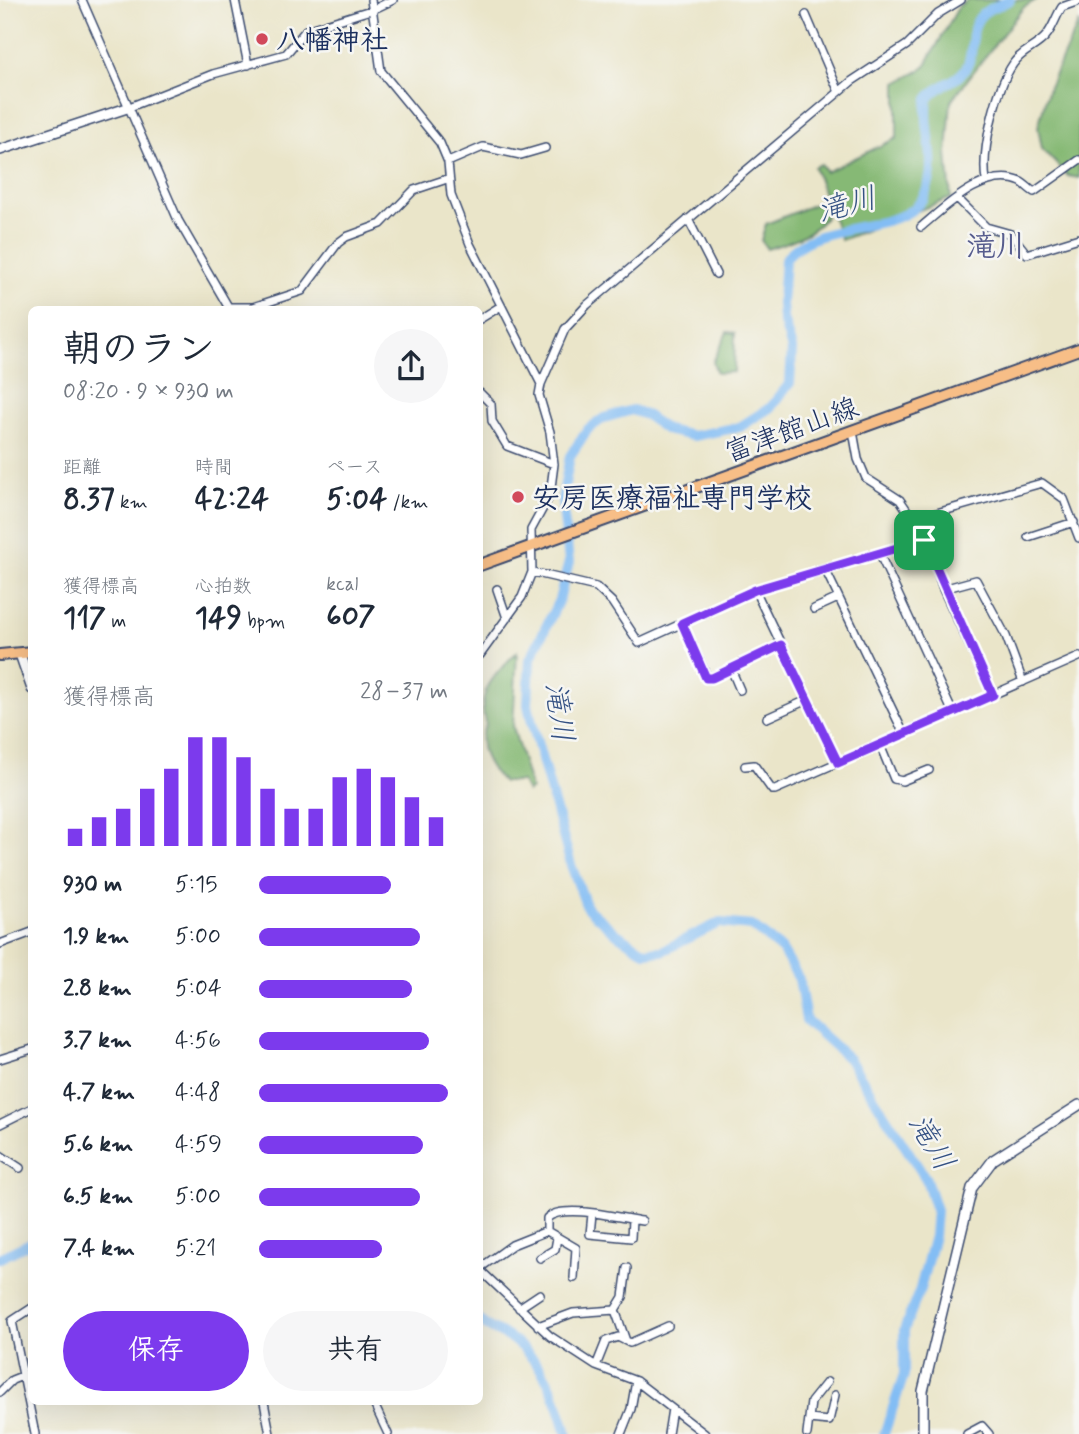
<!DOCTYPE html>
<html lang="ja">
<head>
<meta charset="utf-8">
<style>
	body { margin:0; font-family:Mynerve,"Klee One",sans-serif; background:#f6f6f7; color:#1f2937; height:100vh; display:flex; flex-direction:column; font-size:26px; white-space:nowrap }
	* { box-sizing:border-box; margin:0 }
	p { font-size:23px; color:#747a83 }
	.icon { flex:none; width:38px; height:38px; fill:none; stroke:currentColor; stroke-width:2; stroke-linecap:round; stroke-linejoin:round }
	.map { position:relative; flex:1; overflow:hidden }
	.sheet { position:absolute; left:28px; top:306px; width:455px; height:1099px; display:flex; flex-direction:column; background:#fff; border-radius:10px; box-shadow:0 7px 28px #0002 }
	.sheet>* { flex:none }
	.pin { position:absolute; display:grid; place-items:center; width:60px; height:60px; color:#fff; margin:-30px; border-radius:14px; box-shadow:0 4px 10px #0006 }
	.round { display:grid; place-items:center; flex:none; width:74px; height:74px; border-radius:37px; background:#f6f6f7 }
	.overview { display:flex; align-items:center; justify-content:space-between; height:119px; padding:0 35px }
	h1 { font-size:38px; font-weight:800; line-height:52px }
	.stats { display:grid; grid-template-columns:repeat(3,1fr); gap:10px; height:119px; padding:7px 35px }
	.stats div { display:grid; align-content:center }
	.stats b { font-size:30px; font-weight:800 }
	.stats small { font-size:19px; font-weight:400 }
	.stats p { font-size:19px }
	.chart { height:196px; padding:14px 35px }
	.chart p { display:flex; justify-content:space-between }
	.chart svg { width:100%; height:126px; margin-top:7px; stroke:#7c3aed; stroke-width:6 }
	.primary-button { display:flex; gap:14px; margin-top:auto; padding:14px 35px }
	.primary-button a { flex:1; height:80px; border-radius:42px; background:#7c3aed; color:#fff; font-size:28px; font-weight:800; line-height:80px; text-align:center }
	.primary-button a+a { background:#f6f6f7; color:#1f2937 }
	ul { padding:0 35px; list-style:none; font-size:23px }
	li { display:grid; grid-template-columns:112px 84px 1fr; align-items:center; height:52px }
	li i { height:18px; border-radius:9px; background:#7c3aed }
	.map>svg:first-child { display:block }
</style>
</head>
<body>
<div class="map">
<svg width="1079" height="1434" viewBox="0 0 1079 1434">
	<rect width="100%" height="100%" fill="#f6f6f2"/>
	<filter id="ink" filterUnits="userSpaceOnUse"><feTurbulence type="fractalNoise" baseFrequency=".0143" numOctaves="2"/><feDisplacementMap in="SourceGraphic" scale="14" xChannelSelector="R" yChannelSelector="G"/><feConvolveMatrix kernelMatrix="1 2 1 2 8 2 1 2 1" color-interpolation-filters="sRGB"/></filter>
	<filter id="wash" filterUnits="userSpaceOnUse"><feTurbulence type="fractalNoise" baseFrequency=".00686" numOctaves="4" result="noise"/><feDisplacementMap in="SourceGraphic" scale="28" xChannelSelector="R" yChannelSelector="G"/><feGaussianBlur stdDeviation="1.57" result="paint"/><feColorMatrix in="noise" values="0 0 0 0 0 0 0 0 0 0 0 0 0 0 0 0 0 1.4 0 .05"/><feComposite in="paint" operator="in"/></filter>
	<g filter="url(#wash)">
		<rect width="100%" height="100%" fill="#eae5c9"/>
		<path fill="#86b974" stroke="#507469" stroke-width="2" d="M968 0H1036L1023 8 951 101 947 153 951 198 841 240 814 167 821 164 826 172 897 138V83L924 68 959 6Z
			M1079 22V178L1068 176 1042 149 1038 127 1049 87Z
			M820 202 826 217C810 236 789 242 767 249L761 240 766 224Z
			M727 332 735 333 734 372 717 373 713 362Z
			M517 652 513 727 531 789 527 792 522 782H503C488 768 474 745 486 725 475 692 495 674 517 652Z"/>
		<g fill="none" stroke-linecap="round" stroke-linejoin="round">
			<path stroke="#83bdf4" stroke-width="10" d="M0 1258 32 1242
				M480 1321C490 1330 503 1333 513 1340 545 1364 557 1397 567 1434
				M884 1434 904 1375V1330L920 1289 934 1236 936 1210 926 1179 849 1059 806 1020 799 979 782 950 766 937 752 926 719 923 662 951 645 952 617 934 587 908 571 865 533 727 528 705 530 660 559 600 569 562 562 500 570 456 588 429 604 418 632 410 646 415 666 430 693 436 740 427 771 407 790 383 792 349 783 319 782 303 785 260C813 217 904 237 924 196 941 161 922 131 928 99 938 84 957 83 966 68 977 50 966 26 985 12 992 6 1002 5 1010 0"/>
		</g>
	</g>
	<g filter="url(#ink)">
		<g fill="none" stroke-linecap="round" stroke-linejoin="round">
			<defs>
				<path id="minor" d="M82 0 178 220 230 310
					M235 0 248 65
					M371 0 381 71 440 143 448 162 451 195 470 244 541 384
					M806 15 839 92
					M127 108 213 74 286 54 306 30 374 9 393 0
					M448 162 483 147 521 155 545 148
					M986 180C981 151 996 89 1013 64 1022 50 1036 48 1046 36 1053 28 1056 16 1062 7L1079 1
					M957 198 986 227 1011 234 1027 254 1079 238
					M688 219 716 274
					M921 227C945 207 986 166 1021 182 1026 185 1029 189 1034 192L1079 160
					M229 307H253L302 291 338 243 346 237 381 224 414 190 447 179
					M480 319 501 306
					M480 393 491 404 492 421 507 446 554 464
					M853 431 858 459 866 478 900 500 911 516 919 518
					M1028 537 1074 522
					M880 555 953 713
					M825 569 904 734
					M532 572 596 587 612 602 639 643 755 590 924 540
					M497 589 507 618
					M943 589 976 580 1006 636 1023 682
					M755 590 838 763
					M814 609 838 598
					M682 623 708 679 781 645
					M480 655 522 597 532 572 531 530 550 495 554 464 550 432 539 395 541 384 565 329 587 305 852 81 907 45 938 14 961 0
					M731 669 740 690
					M993 695 943 589 919 518 1042 483 1064 499 1079 538
					M767 718 807 700
					M880 745 894 779 902 781 929 770
					M745 766 754 765 772 790H775L1079 657
					M0 944 32 932
					M0 1059 32 1049
					M0 1124 32 1108
					M0 1155 20 1168
					M592 1214 590 1234 631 1238 632 1220
					M547 1231 576 1248 574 1278
					M540 1258 555 1249 557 1238
					M480 1268 512 1245 547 1231V1218C563 1203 620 1218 642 1221
					M480 1270 550 1336 596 1366 636 1381 705 1434
					M32 1308 12 1321 35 1434
					M519 1308 540 1294
					M538 1326 573 1313 615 1310
					M626 1341 615 1310 623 1297 627 1268
					M596 1366 606 1341 618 1337 630 1343 668 1326
					M0 1392 12 1380 32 1372
					M264 1402 270 1434
					M373 1402 388 1434
					M809 1419 829 1421 835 1395
					M621 1434 631 1409 636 1381
					M668 1434 672 1409
					M807 1434 811 1402 827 1382
					M967 1434 982 1426 989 1434"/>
				<path id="tertiary" d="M0 150 127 108
					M20 654 32 689
					M923 1434V1391L972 1188 993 1160 1079 1105"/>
				<path id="primary" d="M480 565 1079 349
					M0 655 32 652"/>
			</defs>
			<use href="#minor" stroke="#3a4a6e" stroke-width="10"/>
			<use href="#tertiary" stroke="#3a4a6e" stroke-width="12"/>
			<use href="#primary" stroke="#3a4a6e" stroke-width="14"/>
			<use href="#minor" stroke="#fff" stroke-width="7"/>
			<use href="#tertiary" stroke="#fff" stroke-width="9"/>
			<use href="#primary" stroke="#f7be87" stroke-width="10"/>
		</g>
	</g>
	<g fill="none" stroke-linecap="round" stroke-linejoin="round" filter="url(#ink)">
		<defs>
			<path id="route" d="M924 540 993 695 838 763 781 645 712 678H706L682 623 755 590Z"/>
		</defs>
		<use href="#route" stroke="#fff" stroke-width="14"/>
		<use href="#route" stroke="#7c3aed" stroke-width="9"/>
	</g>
	<g fill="#d1495b" stroke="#f6f6f2" stroke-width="2.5">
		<circle cx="262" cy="39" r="7"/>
		<circle cx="518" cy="497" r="7"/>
	</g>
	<g text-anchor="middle" stroke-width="5" stroke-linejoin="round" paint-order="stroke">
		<g font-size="28" font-weight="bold" fill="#1b2f5e" stroke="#f6f6f2" text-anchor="start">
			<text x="276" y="49">八幡神社</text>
			<text x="532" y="507">安房医療福祉専門学校</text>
		</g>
		<g font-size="28" fill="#1b2f5e" stroke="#f6f6f2">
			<text transform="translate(791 429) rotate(-20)" y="10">富津館山線</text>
		</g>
		<g font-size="30" font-style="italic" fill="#355284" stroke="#f6f6f2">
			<text transform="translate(847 204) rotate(-15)" y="10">滝川</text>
			<text transform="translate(560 712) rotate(82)" y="10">滝川</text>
			<text transform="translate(932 1142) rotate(59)" y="10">滝川</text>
		</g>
		<g font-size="30" font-weight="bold" fill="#575d8e" stroke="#f6f6f2">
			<text x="996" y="256">滝川</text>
		</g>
	</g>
</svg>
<div class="pin" style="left:924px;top:540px;background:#1e9e55"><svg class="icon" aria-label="arrive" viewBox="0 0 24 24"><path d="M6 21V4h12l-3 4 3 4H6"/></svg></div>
<section class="sheet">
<div class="overview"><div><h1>朝のラン</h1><p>08:20 · 9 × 930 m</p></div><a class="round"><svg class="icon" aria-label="share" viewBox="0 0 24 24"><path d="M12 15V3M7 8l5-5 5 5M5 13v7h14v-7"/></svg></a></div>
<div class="stats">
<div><p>距離</p><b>8.37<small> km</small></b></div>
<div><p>時間</p><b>42:24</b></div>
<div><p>ペース</p><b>5:04<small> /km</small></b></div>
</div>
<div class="stats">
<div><p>獲得標高</p><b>117<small> m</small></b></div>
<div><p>心拍数</p><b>149<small> bpm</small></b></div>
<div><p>kcal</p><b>607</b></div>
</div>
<div class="chart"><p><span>獲得標高</span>28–37 m</p>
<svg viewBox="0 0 160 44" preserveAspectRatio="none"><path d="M5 44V38M15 44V34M25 44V31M35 44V24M45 44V17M55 44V6M65 44V6M75 44V13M85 44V24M95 44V31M105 44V31M115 44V20M125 44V17M135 44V20M145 44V27M155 44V34"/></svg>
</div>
<ul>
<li><b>930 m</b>5:15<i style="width:70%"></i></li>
<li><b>1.9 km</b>5:00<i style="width:85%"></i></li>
<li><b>2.8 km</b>5:04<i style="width:81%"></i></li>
<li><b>3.7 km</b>4:56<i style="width:90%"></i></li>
<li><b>4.7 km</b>4:48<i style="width:100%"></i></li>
<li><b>5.6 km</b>4:59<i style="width:87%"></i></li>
<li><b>6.5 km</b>5:00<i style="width:85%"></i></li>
<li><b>7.4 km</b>5:21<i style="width:65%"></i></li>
</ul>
<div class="primary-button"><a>保存</a><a>共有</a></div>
</section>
</div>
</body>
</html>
